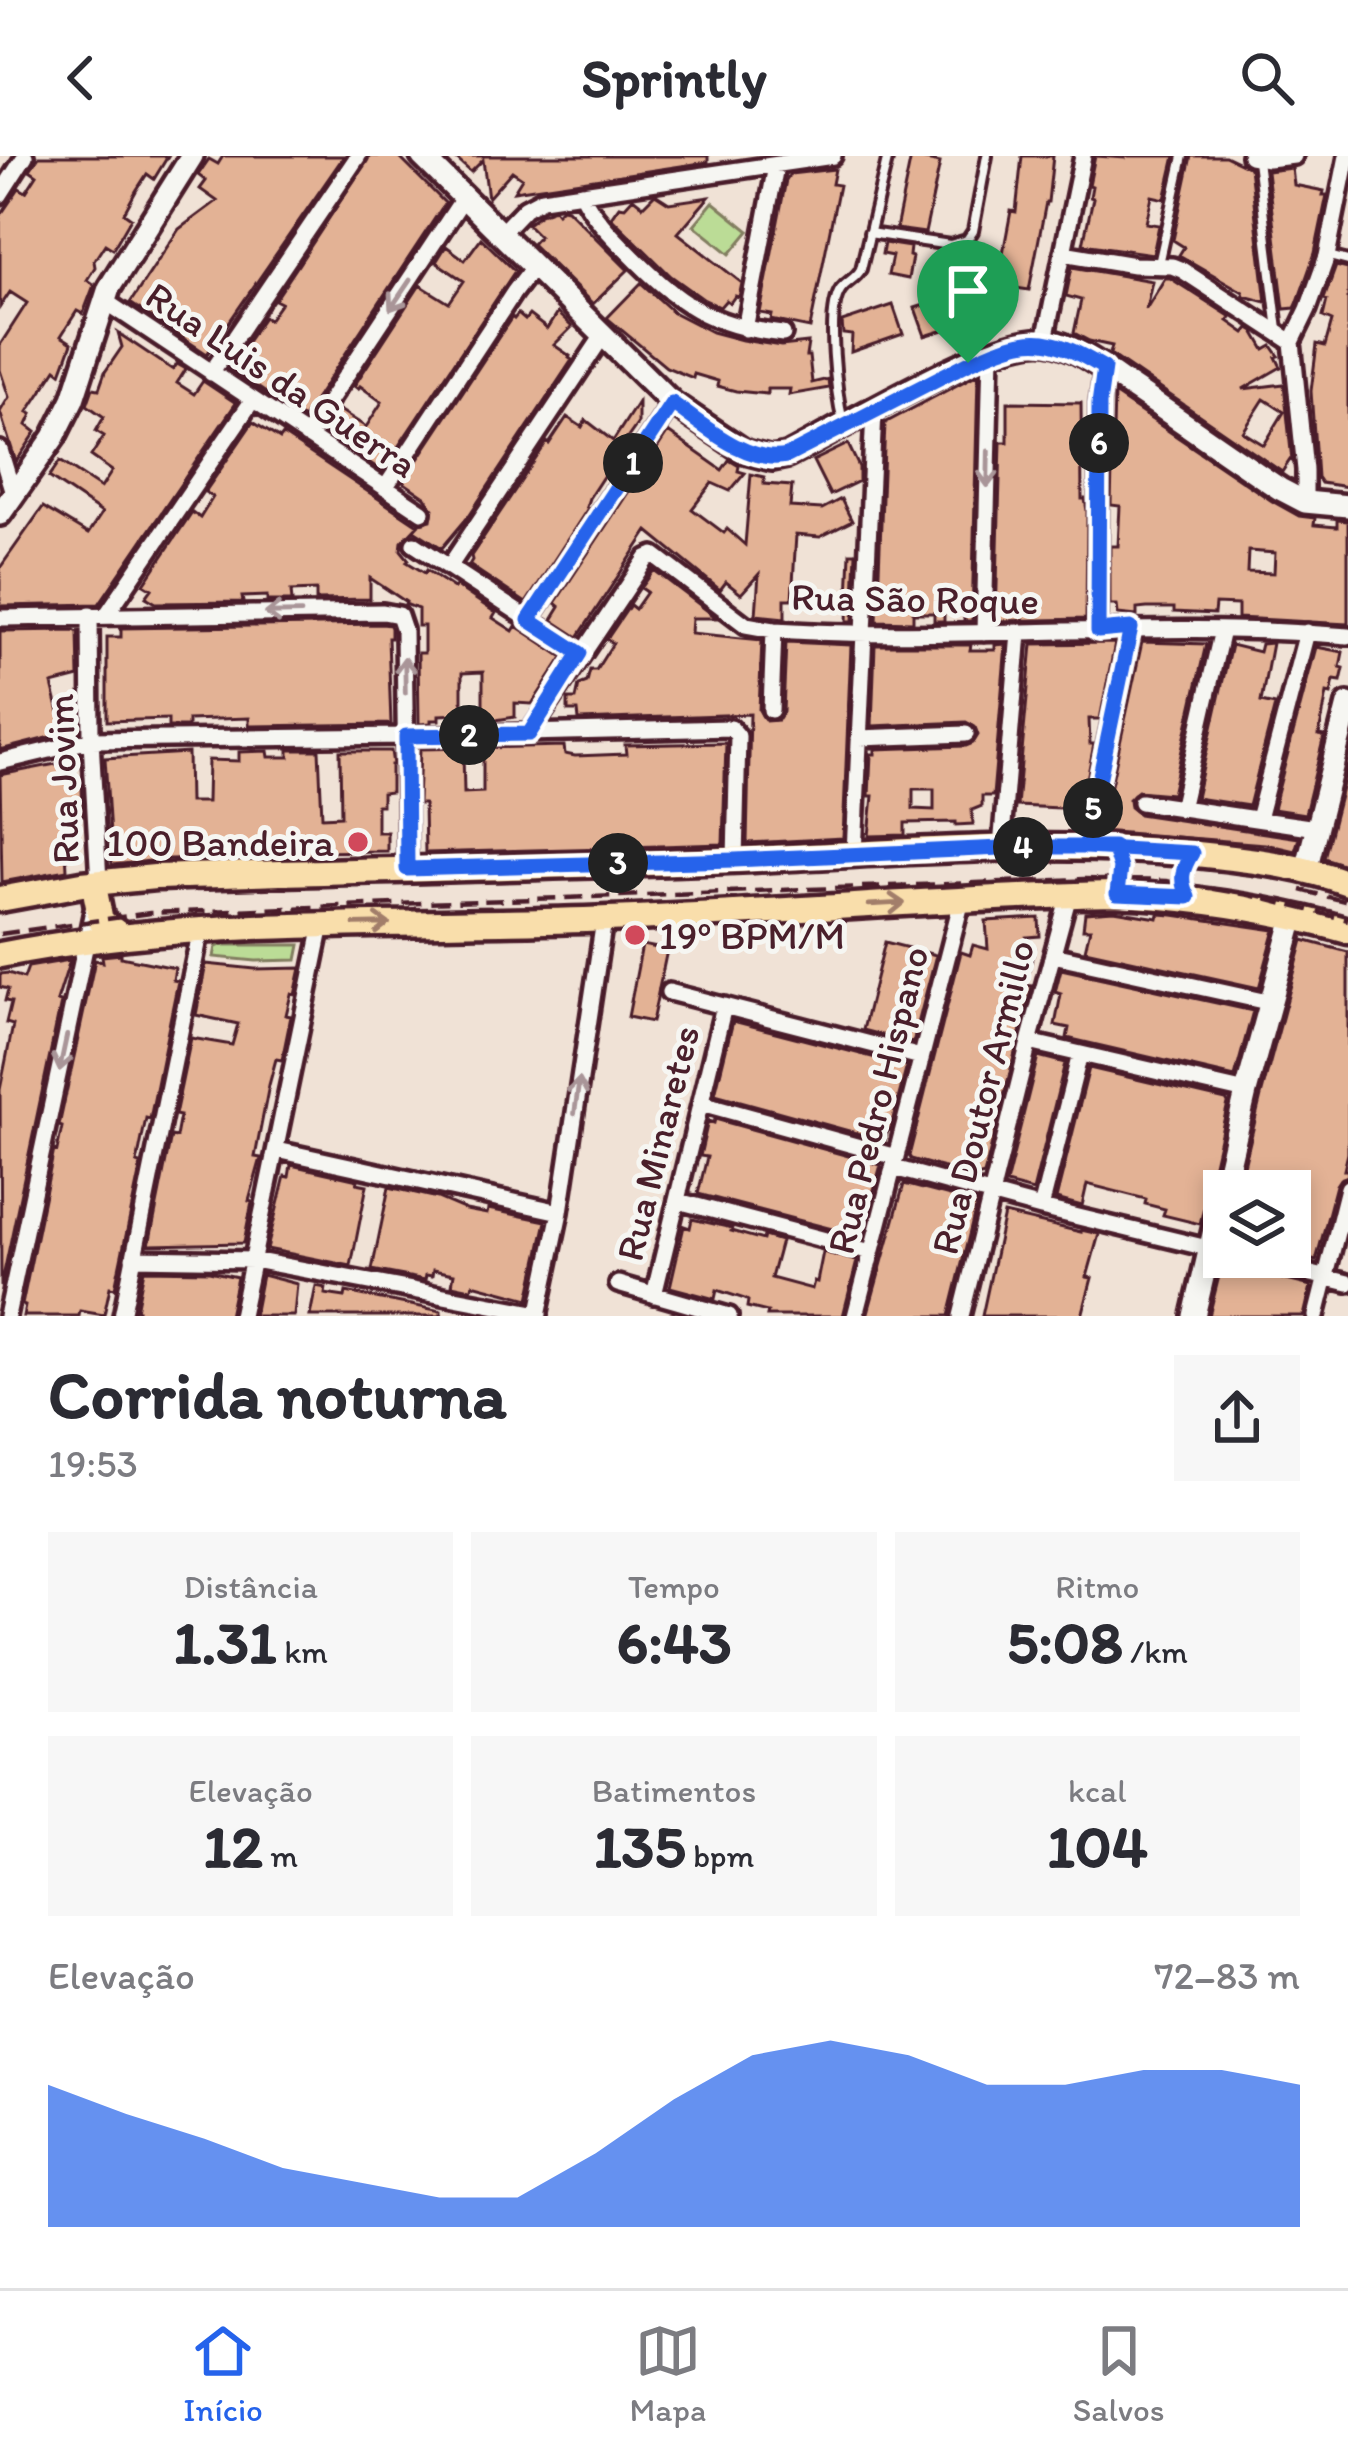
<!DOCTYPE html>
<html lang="pt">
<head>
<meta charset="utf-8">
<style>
	body { margin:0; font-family:Itim,sans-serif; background:#f7f7f7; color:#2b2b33; height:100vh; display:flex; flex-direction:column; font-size:45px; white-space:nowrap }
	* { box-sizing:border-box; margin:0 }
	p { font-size:39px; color:#7c7c81 }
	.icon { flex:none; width:66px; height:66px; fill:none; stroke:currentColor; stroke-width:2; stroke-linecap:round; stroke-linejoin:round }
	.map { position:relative; height:1160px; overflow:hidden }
	.details { display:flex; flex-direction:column; background:#fff; flex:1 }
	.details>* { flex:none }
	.controls { position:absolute; left:1203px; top:1014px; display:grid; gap:24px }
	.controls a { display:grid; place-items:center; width:108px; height:108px; border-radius:0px; background:#fff; box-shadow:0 6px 18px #0003; font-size:60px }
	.pin { position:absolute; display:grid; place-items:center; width:102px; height:102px; color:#fff; margin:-123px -51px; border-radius:50% 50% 50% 0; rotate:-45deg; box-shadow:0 0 12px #0007 }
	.pin .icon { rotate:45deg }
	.km { position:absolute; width:60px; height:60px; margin:-30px; border-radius:50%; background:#222; color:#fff; font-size:33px; line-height:60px; text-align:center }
	.round { display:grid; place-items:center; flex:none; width:126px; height:126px; border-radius:0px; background:#f7f7f7 }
	.overview { display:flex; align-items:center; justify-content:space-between; height:204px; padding:0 48px }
	h1 { font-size:66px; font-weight:700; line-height:90px }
	.stats { display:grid; grid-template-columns:repeat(3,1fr); gap:18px; height:204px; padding:12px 48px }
	.stats div { display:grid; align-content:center; border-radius:0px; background:#f7f7f7; text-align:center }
	.stats b { font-size:60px; font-weight:700 }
	.stats small { font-size:33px; font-weight:400 }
	.stats p { font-size:33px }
	.chart { height:336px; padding:24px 48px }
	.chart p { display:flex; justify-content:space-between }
	.chart svg { width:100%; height:216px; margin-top:12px; fill:#2563eb; opacity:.7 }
	header { display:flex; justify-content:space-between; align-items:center; height:156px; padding:0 48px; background:#fff; font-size:54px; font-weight:700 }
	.tab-bar { display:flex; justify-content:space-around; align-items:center; height:168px; border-top:3px solid #e1e1e2; background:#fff; font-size:33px; color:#7c7c81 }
	.tab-bar a { display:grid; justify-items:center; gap:6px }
	.tab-bar .current { color:#2563eb }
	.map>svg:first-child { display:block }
</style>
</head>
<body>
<header><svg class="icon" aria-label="back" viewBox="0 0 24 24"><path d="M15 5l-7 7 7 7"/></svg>Sprintly<svg class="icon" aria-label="search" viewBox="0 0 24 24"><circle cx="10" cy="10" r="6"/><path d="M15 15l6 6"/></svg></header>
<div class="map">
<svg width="1348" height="1160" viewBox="0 0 1348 1160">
	<rect width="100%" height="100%" fill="#f0e2d6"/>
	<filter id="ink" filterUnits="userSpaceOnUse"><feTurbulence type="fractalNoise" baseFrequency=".00833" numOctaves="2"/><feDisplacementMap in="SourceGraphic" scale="24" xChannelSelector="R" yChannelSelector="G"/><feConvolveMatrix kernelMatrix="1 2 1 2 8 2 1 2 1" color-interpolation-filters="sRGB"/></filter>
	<g filter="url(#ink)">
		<path fill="#bbdc96" stroke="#827e60" stroke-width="3" d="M713 46 749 75 730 98 694 69Z
			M221 789H300L297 804 256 805 214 801 216 791Z"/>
		<path fill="#e3b295" stroke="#4a1f2b" stroke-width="3" fill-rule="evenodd" d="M39 0H168L154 23 147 18 136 35 124 57 131 62 113 93 105 88 94 105 95 111 87 124 94 129 83 158 77 155 61 180 72 187 61 217 56 213 28 256 32 258 27 269 36 276 16 306 0 256 9 241 0 214V189L27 147 10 136 0 151V60L19 32 26 36 37 19 30 14Z
			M223 0H344L207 198 130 147 179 73 217 45 200 33 206 25 198 19 209 3 218 8Z
			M370 0H398L445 47 303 262 229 212 264 161 269 164 281 147 275 144Z
			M453 0H708V6L514 35 522 22 512 15 488 42 483 4 471 16Z
			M1022 0H1053L1048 46H1046L1029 134 997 129 1011 55 1016 56Z
			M1095 0 1125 2V0H1175L1165 43 1152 40 1146 67 1159 69 1153 98 1083 88 1093 42 1090 41 1092 30 1089 29Z
			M1191 0H1225L1250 12 1266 146 1244 140 1243 136 1179 99 1184 91 1173 84Z
			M911 1 940 7 925 77 896 73Z
			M1292 12 1294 29 1324 35 1323 39H1327L1315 97 1297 148 1295 152 1284 153 1267 15Z
			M835 13 832 28 839 29 810 172 771 164 772 159 760 157 786 24 790 18Z
			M655 38 669 47 709 41 678 77 742 127 739 141 735 140 730 147 726 144 720 151 703 143 671 120 611 61 619 50 625 51 633 42 643 50Z
			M562 52 567 53 628 114 593 148 532 88 539 80 527 68 540 58 554 53 557 57Z
			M481 82 515 115 382 315 323 276 338 253 366 271 382 246 360 230 358 233 354 230 420 129 449 147 464 125 436 106 446 90 465 104Z
			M884 87 910 91 909 100 912 101 908 123 888 119 892 100 882 98Z
			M1336 110 1348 113V331L1321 327 1317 321 1311 235 1317 188 1325 190 1332 165 1323 161 1327 144 1324 143Z
			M1072 111 1152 125 1146 153 1165 122H1170L1231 161 1228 165 1245 177 1249 172 1254 175 1265 194 1272 190 1279 200 1276 201 1281 211 1243 233 1284 228 1292 305 1290 304 1282 316 1110 198 1112 190 1089 185 1074 177 1081 144 1066 140ZM1264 243 1284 256 1264 289 1243 276Z
			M641 127 671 154H669L712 176 742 184 781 190 808 187 806 200H809L812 227 828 223 829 232 789 239 790 233H767V238L736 235 717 230 718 225 694 218 693 222 666 211 607 162Z
			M986 129 996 158 925 180 915 152Z
			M893 149 903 178 851 196 852 179 843 178 842 166Z
			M557 157 572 171 554 189 570 200 569 202 572 204 468 361 442 392 414 374 419 367 431 364 433 352 425 341 403 326 512 161 514 163 518 158 525 164 529 159 547 173Z
			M118 177 173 214 177 208 186 213 177 227 194 238 203 225 236 247 99 448 0 450V412L43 351 88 378 102 357 49 321 60 305 101 332 112 315 91 300 104 280 96 275 104 261 87 249 93 232 99 233 105 216 122 191Z
			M978 218 972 465H964V453L944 454V465H934V457H913V466L877 465 885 267Z
			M1114 238 1272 345 1299 360 1315 362 1314 369 1337 371V364L1348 365V468L1238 462V449L1215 448 1214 458 1174 456V452H1147L1137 453V460L1118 458 1117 449H1110V390H1118L1120 350 1111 349ZM1248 395 1275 397 1274 417 1247 416Z
			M638 246V267L619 294 624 298 608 322 604 319 589 342 586 351 588 352 526 447 469 409 472 404 471 400 547 286 549 288 567 261 582 271 586 264 613 285Z
			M1008 246 1081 247 1082 343H1085L1087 355 1086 463 996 465 1001 286H1008Z
			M253 266 280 283 283 279 418 369 402 386 401 394 409 404 407 406 425 417 427 414 454 432 456 430 496 457 493 462 513 475 516 470 563 501 532 548 515 547V561L483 566V516L462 517V558L439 559V564H431V567L419 568 418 497H424V470H418V453L405 448 406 446 370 422V443L316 444V434L291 435 292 445H267V440L242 441 243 446 156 447 146 441 152 433 144 428 192 356 200 362 213 341 205 336Z
			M668 276 722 314 729 304 739 310 738 315 745 317 730 335 712 327 692 353 724 377 727 373 745 389 751 318 764 321V328L792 330 790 351 822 353 841 343 852 365 820 381 796 379 792 443H785V462L756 459 759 418 741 438 726 426 720 434 648 375 578 481 552 464 560 451 555 447Z
			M848 288 859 311V325L830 339 813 305Z
			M850 397H856L853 465H847Z
			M654 414 717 462H692L691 477 762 484 759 554 766 565 778 564 783 556 786 486 851 489 843 682 747 687 750 558 579 564 578 555H568V543H576L579 529 587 526 590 514H596L613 487 607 483 630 449 635 453 647 436 641 432Z
			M382 468 390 469 391 472V482H388L391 568 249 570V562L188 564V571H168V563L107 565V481H121V472Z
			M74 474 78 476 79 521 52 528 63 573 54 575 55 580 0 594V475Z
			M1142 486 1206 488 1172 638 1138 635 1129 643 1130 651 1139 658 1299 682 1295 695 1265 688 1101 675Z
			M1115 487 1100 563H1089L1090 588H1094L1081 653 1017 650 1032 488Z
			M1272 487 1261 546 1275 549 1249 650 1196 642 1231 489 1259 496 1261 488Z
			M1006 488 993 640H982V650L972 654 973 668 956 669V666L905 667V679L869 680 873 640H869L871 598H875V593L966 590 973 587 978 579 975 571 966 566 872 570 875 489H971L970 494H995V489ZM913 633H934V654L913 653Z
			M1316 491 1343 496 1340 511 1344 512 1341 525 1334 524 1331 538 1327 537 1319 579 1324 580 1305 658 1273 653Z
			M726 587 723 688 627 691V681L606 682 607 692 425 697 424 648H418L420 593 470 592 463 597 464 637 483 636V592L564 590 565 598 575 600 626 598 625 589Z
			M289 594H319L322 661 341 660 340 595H391L393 609H391V636L382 637V649H377V676H387V695L311 696V699L170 703 112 709 105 602 188 597 189 646H207L208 604 239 605V596L268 595 269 601H289Z
			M66 606 70 631 82 629 83 659 78 660 80 673 65 676 67 714 2 726 0 619Z
			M1348 609V710L1324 702Z
			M1114 755 1158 762 1159 758 1173 759 1275 774 1259 832 1085 794 1090 773H1083L1085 757Z
			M1039 762 1040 780 1027 781 1035 792 1025 829 1032 830 984 1019 977 1021 911 1003 909 1000 961 796 970 799 973 789 988 793 986 765Z
			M1303 784 1348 796V997L1344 1014H1348V1020L1340 1023 1336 1029 1316 1105 1290 1098V1035H1238L1261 940Z
			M885 786 936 799 913 887 863 874Z
			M642 789 667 794 652 866 628 861Z
			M121 798V801L175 812 173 824 178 825 150 963 146 962 137 1007 141 1008 115 1132 110 1131 104 1159 80 1155 79 1160H23L25 1150 22 1149 54 994 57 995 62 971 59 970 95 804 103 806 102 800Z
			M70 804 57 845 61 846 1 1131 0 934 13 869 6 867 11 846 5 845 8 833 0 831V818L8 817 24 822 28 811Z
			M206 808 255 813 301 812 295 839 291 838 286 859 291 860 282 904 276 903 269 929 255 1001 261 1002 249 1045 252 1046 244 1087 149 1089 171 980 176 981 180 960 175 959 191 882 232 889 238 868 196 859Z
			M1061 813 1253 855 1235 921 1067 882 1069 872 1055 869 1061 838 1055 836Z
			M733 865 907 910 890 974H888L885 985 715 938Z
			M1038 900 1065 907 1033 1035 1006 1028Z
			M1089 912 1226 944 1228 947 1200 1068 1163 1059 1165 1053 1145 1048 1146 1043 1087 1028 1082 1050 1056 1043Z
			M715 963 881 1009 862 1077 841 1072 840 1075 698 1038 707 1001 700 1000 708 965 714 967Z
			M291 1009 358 1024 357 1027 367 1029 351 1110 267 1093 285 1020 289 1021Z
			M904 1028 977 1047 949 1160H867Z
			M389 1031 438 1042 466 1054 487 1058 488 1053 546 1065 529 1143 473 1128 471 1133 452 1129 454 1118 433 1114 432 1120 426 1119 425 1124 372 1114Z
			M1004 1058 1081 1076V1074L1099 1078 1087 1121 1092 1122 1082 1160H982Z
			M692 1063 732 1072 731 1075 763 1084 764 1080 781 1085 771 1122 812 1133 814 1125 817 1126 823 1096 857 1105 843 1160H767L768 1156 747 1151 748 1145 745 1143 717 1134 715 1143 670 1131 684 1070 690 1072Z
			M1222 1108 1311 1130 1304 1160H1209Z
			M144 1114 209 1115 237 1121 229 1160H137L138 1154H136Z
			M262 1119 297 1128 294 1160H254Z
			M316 1130 326 1132 325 1138 345 1141 346 1136 441 1155V1160H310Z"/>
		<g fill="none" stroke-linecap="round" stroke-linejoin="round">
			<defs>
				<path id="lane" d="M1257 4 1278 174
					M869 77 950 89 967 84 973 75 987 0
					M1329 100 1348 105
					M1159 108 1183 0
					M843 266C837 241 825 154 841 133 848 124 856 123 861 113L888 0"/>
				<path id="street" d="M1250 0 1268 3 1294 0
					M581 37C593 61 610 78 628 96 679 148 709 170 783 178
					M0 39 25 0
					M501 77 525 52 542 43 833 0
					M1063 97 1134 109 1172 110 1182 114 1292 186
					M105 145 422 356
					M745 173 776 10
					M1045 184 1083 0
					M211 217 358 0
					M306 280 464 41
					M0 294 14 340
					M385 332 514 136 534 110
					M1305 346V314L1292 186 1308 153 1327 100 1347 0
					M414 388 580 497
					M449 411 604 178
					M107 458 252 245
					M0 462 383 456 399 459 404 474 407 713
					M529 464 672 247
					M1098 475 1099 248 1104 212
					M984 477 991 196
					M771 554 774 474
					M529 578 647 402 654 399 746 469 774 474C966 486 1157 463 1348 480
					M859 582 966 578
					M0 606 91 584 406 580 731 572 738 580 735 703
					M1141 646 1316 672
					M1181 653 1222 474
					M1258 663 1307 476
					M1085 691 1131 472
					M1001 692 1019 477
					M854 698 874 255
					M1053 799 1272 847
					M669 836 921 901
					M1029 886 1246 936
					M701 947 896 1001
					M277 994 560 1056
					M894 1012 1041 1052 1224 1096
					M678 1045 871 1096
					M1041 1052 1080 898
					M1243 1101 1348 1127
					M133 1102 253 1104 539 1158
					M618 1128 729 1160
					M654 1139 724 850
					M7 1160 99 726 91 584 90 459
					M122 1160 201 773
					M241 1160 322 769
					M538 1160 560 1056 604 764
					M855 1160 962 744
					M961 1160 1029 886 1069 739
					M1316 1160 1348 1032"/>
				<path id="secondary" d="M422 0 672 247 745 296 772 303 787 300C837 274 999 177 1047 185 1076 189 1104 213 1128 229 1179 263 1229 299 1280 333L1305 346 1348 350
					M0 358 54 281 73 243 109 132 192 0
					M1306 714 1348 548
					M1194 1160 1246 936 1294 761"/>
				<path id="primary" d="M96 740 101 765 120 779
					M0 743 82 728 155 721C354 714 554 711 753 703 907 696 1062 682 1215 700 1261 705 1305 711 1348 727
					M0 799C200 759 405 772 608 763 777 757 947 741 1117 738 1196 742 1272 753 1348 775"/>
			</defs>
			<use href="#lane" stroke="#4a1f2b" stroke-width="16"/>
			<use href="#street" stroke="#4a1f2b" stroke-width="24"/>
			<use href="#secondary" stroke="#4a1f2b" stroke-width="30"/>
			<use href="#primary" stroke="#4a1f2b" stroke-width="33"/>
			<use href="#lane" stroke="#f6f6f2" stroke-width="8"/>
			<use href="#street" stroke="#f6f6f2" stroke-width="15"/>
			<use href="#secondary" stroke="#f6f6f2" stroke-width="21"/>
			<use href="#primary" stroke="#f9deab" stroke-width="24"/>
			<path stroke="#4a1f2b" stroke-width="4.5" stroke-dasharray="18 9" stroke-linecap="butt" d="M1301 734 1348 746
				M0 778 150 757 1084 723 1166 725 1249 739 1348 764"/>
		</g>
		<defs><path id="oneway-shaft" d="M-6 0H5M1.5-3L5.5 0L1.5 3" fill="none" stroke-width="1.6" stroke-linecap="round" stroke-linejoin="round" transform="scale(3)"/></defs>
		<g stroke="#a99598">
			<use href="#oneway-shaft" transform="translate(400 139) rotate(124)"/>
			<use href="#oneway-shaft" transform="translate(988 313) rotate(91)"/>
			<use href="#oneway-shaft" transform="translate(283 457) rotate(179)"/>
			<use href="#oneway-shaft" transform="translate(405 519) rotate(-91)"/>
			<use href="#oneway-shaft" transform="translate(63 897) rotate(102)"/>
			<use href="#oneway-shaft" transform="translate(577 940) rotate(-82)"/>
		</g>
		<g stroke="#a27e6b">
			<use href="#oneway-shaft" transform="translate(887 748) rotate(-3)"/>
			<use href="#oneway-shaft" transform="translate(372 768) rotate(-1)"/>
		</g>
	</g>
	<g fill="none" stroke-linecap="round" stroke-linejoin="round" filter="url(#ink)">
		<defs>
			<path id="route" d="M968 207 787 300C748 309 703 269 672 247L529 464 580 497 529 578 406 580 407 713 735 704 1024 691H1113L1120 712 1117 738 1188 741C1179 724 1182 713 1192 697L1085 691 1131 472 1098 475 1099 248 1104 212C1044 176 1030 179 968 207"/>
		</defs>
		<use href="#route" stroke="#fff" stroke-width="24"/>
		<use href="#route" stroke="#2563eb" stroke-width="15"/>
	</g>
	<g fill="#d1495b" stroke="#f6f6f2" stroke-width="4.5">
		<circle cx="358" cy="686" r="12"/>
		<circle cx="635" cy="779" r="12"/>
	</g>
	<g text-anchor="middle" stroke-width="10" stroke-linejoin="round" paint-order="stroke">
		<g font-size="39" fill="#4a1f2b" stroke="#f6f6f2">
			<text transform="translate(282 223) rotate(34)" y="14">Rua Luis da Guerra</text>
			<text transform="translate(915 442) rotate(1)" y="14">Rua São Roque</text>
			<text transform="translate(62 623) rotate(-92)" y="14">Rua Jovim</text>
			<text transform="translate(982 941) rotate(-76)" y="14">Rua Doutor Armillo</text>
			<text transform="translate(877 944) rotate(-76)" y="14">Rua Pedro Hispano</text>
			<text transform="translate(657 987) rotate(-76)" y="14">Rua Minaretes</text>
		</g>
		<g font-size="39" fill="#4a1f2b" stroke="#f6f6f2" text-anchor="end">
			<text x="334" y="700">100 Bandeira</text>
			<text x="659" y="793" text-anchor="start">19º BPM/M</text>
		</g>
	</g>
</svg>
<div class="controls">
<a><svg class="icon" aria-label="layers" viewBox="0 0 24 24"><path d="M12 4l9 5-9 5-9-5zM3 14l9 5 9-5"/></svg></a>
</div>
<div class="pin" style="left:968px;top:207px;background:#1e9e55"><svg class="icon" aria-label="arrive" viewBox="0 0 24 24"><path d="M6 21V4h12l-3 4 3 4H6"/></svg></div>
<b class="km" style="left:633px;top:307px">1</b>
<b class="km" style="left:469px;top:579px">2</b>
<b class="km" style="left:618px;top:707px">3</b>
<b class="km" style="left:1023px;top:691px">4</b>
<b class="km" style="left:1093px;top:652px">5</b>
<b class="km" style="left:1099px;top:287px">6</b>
</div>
<section class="details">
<div class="overview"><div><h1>Corrida noturna</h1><p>19:53</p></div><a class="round"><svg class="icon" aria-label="share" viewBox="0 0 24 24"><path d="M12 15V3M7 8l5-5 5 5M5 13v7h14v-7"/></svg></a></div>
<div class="stats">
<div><p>Distância</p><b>1.31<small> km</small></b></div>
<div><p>Tempo</p><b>6:43</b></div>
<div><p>Ritmo</p><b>5:08<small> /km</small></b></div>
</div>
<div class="stats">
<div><p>Elevação</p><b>12<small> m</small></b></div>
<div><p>Batimentos</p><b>135<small> bpm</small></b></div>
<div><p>kcal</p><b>104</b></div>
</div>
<div class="chart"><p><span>Elevação</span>72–83 m</p>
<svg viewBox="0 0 160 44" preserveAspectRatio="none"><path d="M0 44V15L10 21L20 26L30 32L40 35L50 38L60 38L70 29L80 18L90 9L100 6L110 9L120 15L130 15L140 12L150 12L160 15V44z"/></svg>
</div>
</section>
<nav class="tab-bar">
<a class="current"><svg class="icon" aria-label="home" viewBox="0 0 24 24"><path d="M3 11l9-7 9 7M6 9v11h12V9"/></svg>Início</a>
<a><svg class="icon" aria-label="map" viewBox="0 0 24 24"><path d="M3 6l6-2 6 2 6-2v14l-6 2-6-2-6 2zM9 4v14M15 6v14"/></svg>Mapa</a>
<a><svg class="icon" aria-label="saved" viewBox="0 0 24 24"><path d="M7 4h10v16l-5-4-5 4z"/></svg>Salvos</a>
</nav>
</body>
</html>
